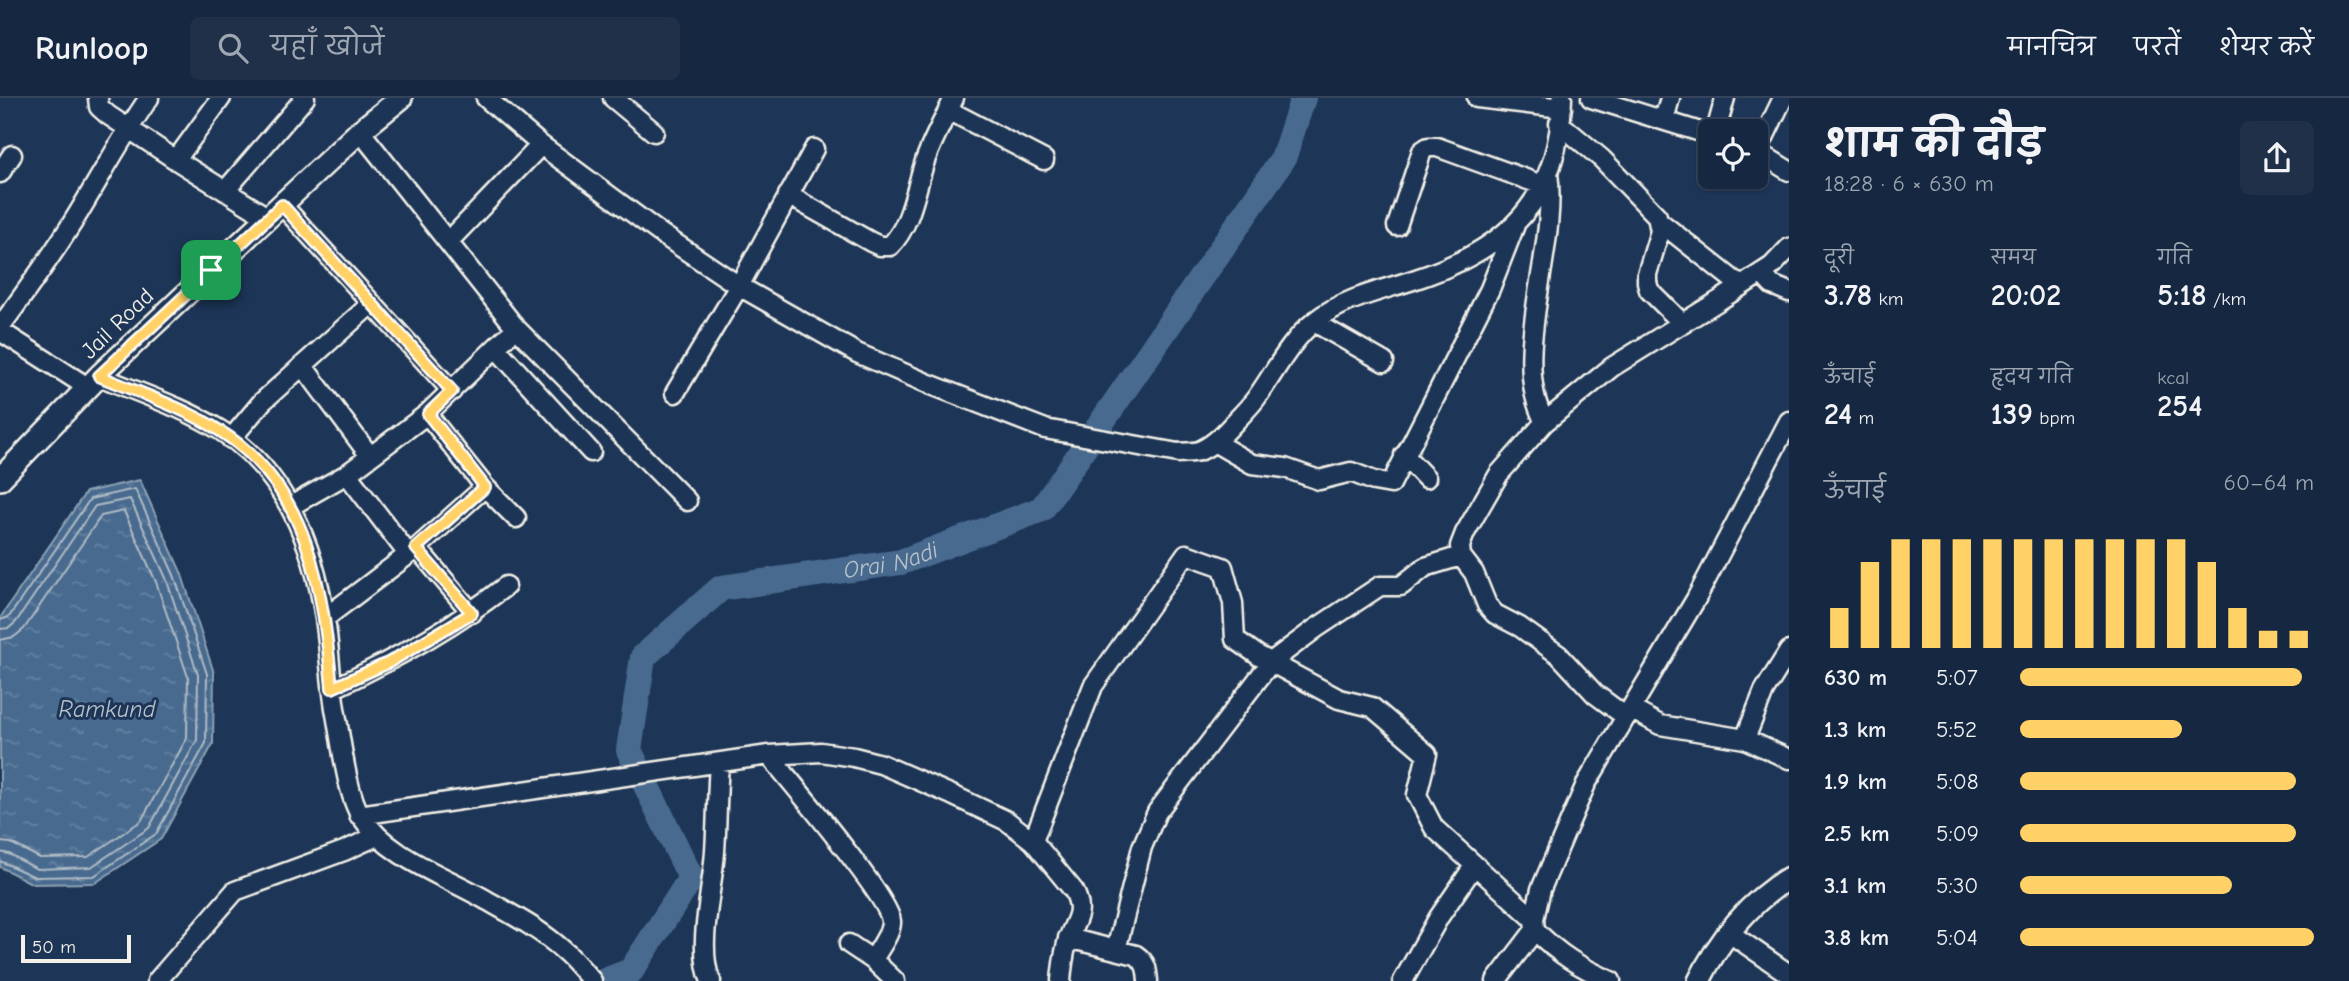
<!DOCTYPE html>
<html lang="hi">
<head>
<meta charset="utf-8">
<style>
	body { margin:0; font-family:"Comic Neue","Playpen Sans Deva",sans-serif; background:#1f3048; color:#f1f3f6; height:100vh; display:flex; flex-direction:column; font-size:26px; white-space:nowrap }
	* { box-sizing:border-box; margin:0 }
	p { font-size:23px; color:#9ea6b1 }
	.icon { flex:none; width:38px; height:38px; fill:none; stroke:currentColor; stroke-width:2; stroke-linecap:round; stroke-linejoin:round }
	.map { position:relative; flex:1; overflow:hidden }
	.sheet { display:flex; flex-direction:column; background:#162841; width:560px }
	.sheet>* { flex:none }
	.tools { position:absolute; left:1698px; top:21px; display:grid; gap:14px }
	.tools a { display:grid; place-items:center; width:70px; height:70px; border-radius:10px; background:#162841; box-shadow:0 2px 5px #0004,0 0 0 2px #35445a; font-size:35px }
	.scale { position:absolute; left:21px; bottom:18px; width:110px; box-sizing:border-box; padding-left:7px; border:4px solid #f4f1e8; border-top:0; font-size:19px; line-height:24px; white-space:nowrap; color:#f4f1e8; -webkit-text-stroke:5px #1d3557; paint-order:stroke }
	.pin { position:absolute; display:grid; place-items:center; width:60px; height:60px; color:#fff; margin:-30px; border-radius:14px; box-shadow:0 4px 10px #0006 }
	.round { display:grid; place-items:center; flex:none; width:74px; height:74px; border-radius:10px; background:#1f3048 }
	.overview { display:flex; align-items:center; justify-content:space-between; height:119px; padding:0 35px }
	h1 { font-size:38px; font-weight:700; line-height:52px }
	.figures { display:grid; grid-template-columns:repeat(3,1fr); gap:10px; height:119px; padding:7px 35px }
	.figures div { display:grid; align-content:center }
	.figures b { font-size:30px; font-weight:700 }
	.figures small { font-size:19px; font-weight:400 }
	.figures p { font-size:19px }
	.chart { height:196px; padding:14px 35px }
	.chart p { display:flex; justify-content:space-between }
	.chart svg { width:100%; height:126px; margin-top:7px; stroke:#ffd166; stroke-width:6 }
	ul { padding:0 35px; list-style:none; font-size:23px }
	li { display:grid; grid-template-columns:112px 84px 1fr; align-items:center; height:52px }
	li i { height:18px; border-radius:9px; background:#ffd166 }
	header { display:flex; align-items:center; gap:42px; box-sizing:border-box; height:98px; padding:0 35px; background:#162841; border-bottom:2px solid #35445a }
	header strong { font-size:33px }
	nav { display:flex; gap:38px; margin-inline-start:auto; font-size:24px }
	.search { width:490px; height:63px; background:#1f3048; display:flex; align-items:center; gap:18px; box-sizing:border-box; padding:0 24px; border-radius:10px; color:#9ea6b1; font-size:26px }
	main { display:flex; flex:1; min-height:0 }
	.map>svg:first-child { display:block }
</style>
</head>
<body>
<header>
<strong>Runloop</strong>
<div class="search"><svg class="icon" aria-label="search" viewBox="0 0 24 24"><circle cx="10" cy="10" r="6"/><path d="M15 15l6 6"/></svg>यहाँ खोजें</div>
<nav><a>मानचित्र</a><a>परतें</a><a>शेयर करें</a></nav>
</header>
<main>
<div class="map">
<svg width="1789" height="883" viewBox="0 0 1789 883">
	<defs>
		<pattern id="water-ripples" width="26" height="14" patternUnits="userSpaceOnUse" patternTransform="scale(1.75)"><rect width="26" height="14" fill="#486b8f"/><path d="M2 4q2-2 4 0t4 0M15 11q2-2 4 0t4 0" fill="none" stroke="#63819f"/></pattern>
	</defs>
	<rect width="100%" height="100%" fill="#1d3557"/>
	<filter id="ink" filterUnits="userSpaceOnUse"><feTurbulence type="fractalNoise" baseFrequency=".0143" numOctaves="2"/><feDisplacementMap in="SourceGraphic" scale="14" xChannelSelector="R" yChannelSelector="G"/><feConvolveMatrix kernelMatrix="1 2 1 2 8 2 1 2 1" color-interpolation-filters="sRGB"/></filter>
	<g filter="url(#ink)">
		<path fill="url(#water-ripples)" stroke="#8da1b3" stroke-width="2" d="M140 382 181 474 214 575 213 646 161 741 95 785 33 786 0 769V520L86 394Z"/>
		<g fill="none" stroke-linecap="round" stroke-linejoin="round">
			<path stroke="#afbbc4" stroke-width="2" d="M0 522 9 519 90 401 135 391 174 477 207 576 206 645 156 736 94 778 35 779 0 763
				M0 531 9 530 16 524 95 408 130 401 166 480 198 577 197 642 149 730 91 769 37 771 9 756 0 754
				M0 542 14 539 24 531 101 418 124 413 156 484 188 579 187 640 141 723 88 759 40 760 11 745 0 744"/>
			<path stroke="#486b8f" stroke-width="26" id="s1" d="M605 883 631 873 691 780 629 652 643 559 721 490 901 464 1042 411 1283 61 1303 0"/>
			<defs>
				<path id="minor" d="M98 0 99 9 108 17 176 62 267 119
					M486 0 541 47 660 135 739 188 857 255 929 286 1045 331 1178 355C1184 354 1193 355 1199 353 1212 348 1223 337 1232 327 1240 318 1250 309 1257 299 1275 274 1290 243 1315 223 1342 201 1380 193 1413 182 1506 152 1560 103 1562 0
					M613 0 654 34
					M1477 0 1562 10
					M1591 0 1710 37
					M948 12 1044 62
					M1664 22 1670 0
					M1559 25 1602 61 1657 118 1660 133 1647 176V184L1649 192 1683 226
					M360 33 516 230 687 403
					M1716 33 1725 0
					M1755 52 1789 73
					M1758 52 1783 0
					M176 62 221 0
					M0 75 12 57
					M225 93 305 0
					M788 97 871 144 880 148H890C911 127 915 94 924 66 931 44 944 22 954 0
					M282 107 452 293
					M1660 124 1741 188
					M1397 128 1422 53 1428 49H1437L1542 87
					M448 144 541 47
					M1761 175 1772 187 1789 194
					M1314 224 1384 264
					M0 229C28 191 55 154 79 114 102 76 123 37 149 0
					M0 233 89 290
					M496 250 591 354
					M303 268 370 358
					M99 278C139 295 183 309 220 332 285 373 314 448 325 521 330 552 330 584 336 616 341 642 347 697 361 718 389 761 446 778 488 803 513 817 541 832 563 852 574 861 583 873 592 883
					M675 295 739 188 814 51
					M427 316 485 389 516 420
					M1545 324C1508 259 1559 151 1548 75
					M231 341 262 304 371 206
					M1214 344 1252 366 1285 370 1319 382 1351 374 1374 383 1391 386 1490 191 1515 127
					M1404 357 1426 380
					M347 376 408 456
					M291 408 347 376 427 316 516 230
					M417 450 472 515
					M325 520 417 450 485 389
					M332 591C394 562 452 530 506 488
					M1631 611 1660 627 1745 641 1789 661
					M1626 619 1595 596 1559 557 1520 529 1495 516 1487 507 1474 475 1461 458 1460 448 1465 435 1499 376 1545 324 1612 269 1720 202 1772 168 1789 150
					M1745 641 1764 593 1789 553
					M769 657C790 683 889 799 891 823 892 835 878 852 873 862
					M359 717 769 657 821 654 854 659 881 666 952 697 1007 723 1033 743 1074 793C1086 817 1073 823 1067 845 1064 857 1062 870 1061 883
					M1033 743 1093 588 1186 456 1223 469 1233 505 1235 541 1259 558 1339 601 1372 609 1427 656 1417 697 1434 730 1534 821
					M1535 832C1559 857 1580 869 1611 883
					M1728 834 1789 876
					M1068 840 1136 857C1146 864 1147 870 1148 883
					M849 846 873 862 895 883
					M1116 852 1142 749 1157 714 1271 564 1315 531 1380 488H1401L1425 469 1461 458
					M157 883 235 793 344 753 377 738
					M711 883C696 852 713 788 715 753 717 723 717 694 719 665
					M1403 883 1439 819 1474 768
					M1496 883 1535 832 1534 821 1541 791 1586 686 1696 501 1789 323"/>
				<path id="tertiary" d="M0 381 99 278 360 33 401 0
					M1699 883C1719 842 1750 803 1789 780"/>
			</defs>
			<use href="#minor" stroke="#f4f1e8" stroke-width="23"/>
			<use href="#tertiary" stroke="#f4f1e8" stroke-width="26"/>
			<use href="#minor" stroke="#1d3557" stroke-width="18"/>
			<use href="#tertiary" stroke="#1d3557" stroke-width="21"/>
		</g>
	</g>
	<g fill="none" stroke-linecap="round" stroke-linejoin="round" filter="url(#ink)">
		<defs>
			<path id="route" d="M282 107 452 293 428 316 485 389 416 450 472 515 388 565 332 590C323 494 310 389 220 333 183 309 139 295 99 278Z"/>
		</defs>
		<use href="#route" stroke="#fff" stroke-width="14"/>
		<use href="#route" stroke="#ffd166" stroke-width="9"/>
	</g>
	<g text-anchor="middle" stroke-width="6" stroke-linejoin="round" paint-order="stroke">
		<g font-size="23" fill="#f4f1e8" stroke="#1d3557">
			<text transform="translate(117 225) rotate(-44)" y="8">Jail Road</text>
		</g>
		<g font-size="24" font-style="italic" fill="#b8c2c9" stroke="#1d3557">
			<text dy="8" stroke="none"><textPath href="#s1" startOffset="651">Orai Nadi</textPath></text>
			<text x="107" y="619">Ramkund</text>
		</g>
	</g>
</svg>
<div class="tools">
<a><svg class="icon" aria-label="locate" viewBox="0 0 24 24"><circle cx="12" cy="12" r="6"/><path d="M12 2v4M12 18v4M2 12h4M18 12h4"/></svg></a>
</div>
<div class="scale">50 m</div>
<div class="pin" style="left:211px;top:172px;background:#1e9e55"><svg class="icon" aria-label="arrive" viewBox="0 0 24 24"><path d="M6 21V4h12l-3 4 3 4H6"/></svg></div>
</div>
<section class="sheet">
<div class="overview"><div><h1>शाम की दौड़</h1><p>18:28 · 6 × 630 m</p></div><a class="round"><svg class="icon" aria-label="share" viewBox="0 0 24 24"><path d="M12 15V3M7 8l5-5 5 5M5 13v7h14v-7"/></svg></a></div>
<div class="figures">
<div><p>दूरी</p><b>3.78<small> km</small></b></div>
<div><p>समय</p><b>20:02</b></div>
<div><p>गति</p><b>5:18<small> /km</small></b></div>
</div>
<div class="figures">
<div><p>ऊँचाई</p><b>24<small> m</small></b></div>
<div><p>हृदय गति</p><b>139<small> bpm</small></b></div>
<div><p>kcal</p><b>254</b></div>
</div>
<div class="chart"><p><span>ऊँचाई</span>60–64 m</p>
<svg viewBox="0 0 160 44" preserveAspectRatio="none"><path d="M5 44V30M15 44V14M25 44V6M35 44V6M45 44V6M55 44V6M65 44V6M75 44V6M85 44V6M95 44V6M105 44V6M115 44V6M125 44V14M135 44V30M145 44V38M155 44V38"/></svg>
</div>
<ul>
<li><b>630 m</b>5:07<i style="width:96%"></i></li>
<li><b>1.3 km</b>5:52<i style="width:55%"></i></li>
<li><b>1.9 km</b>5:08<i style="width:94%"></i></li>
<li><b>2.5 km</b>5:09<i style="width:94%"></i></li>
<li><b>3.1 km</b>5:30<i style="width:72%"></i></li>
<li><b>3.8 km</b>5:04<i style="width:100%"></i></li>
</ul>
</section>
</main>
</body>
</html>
